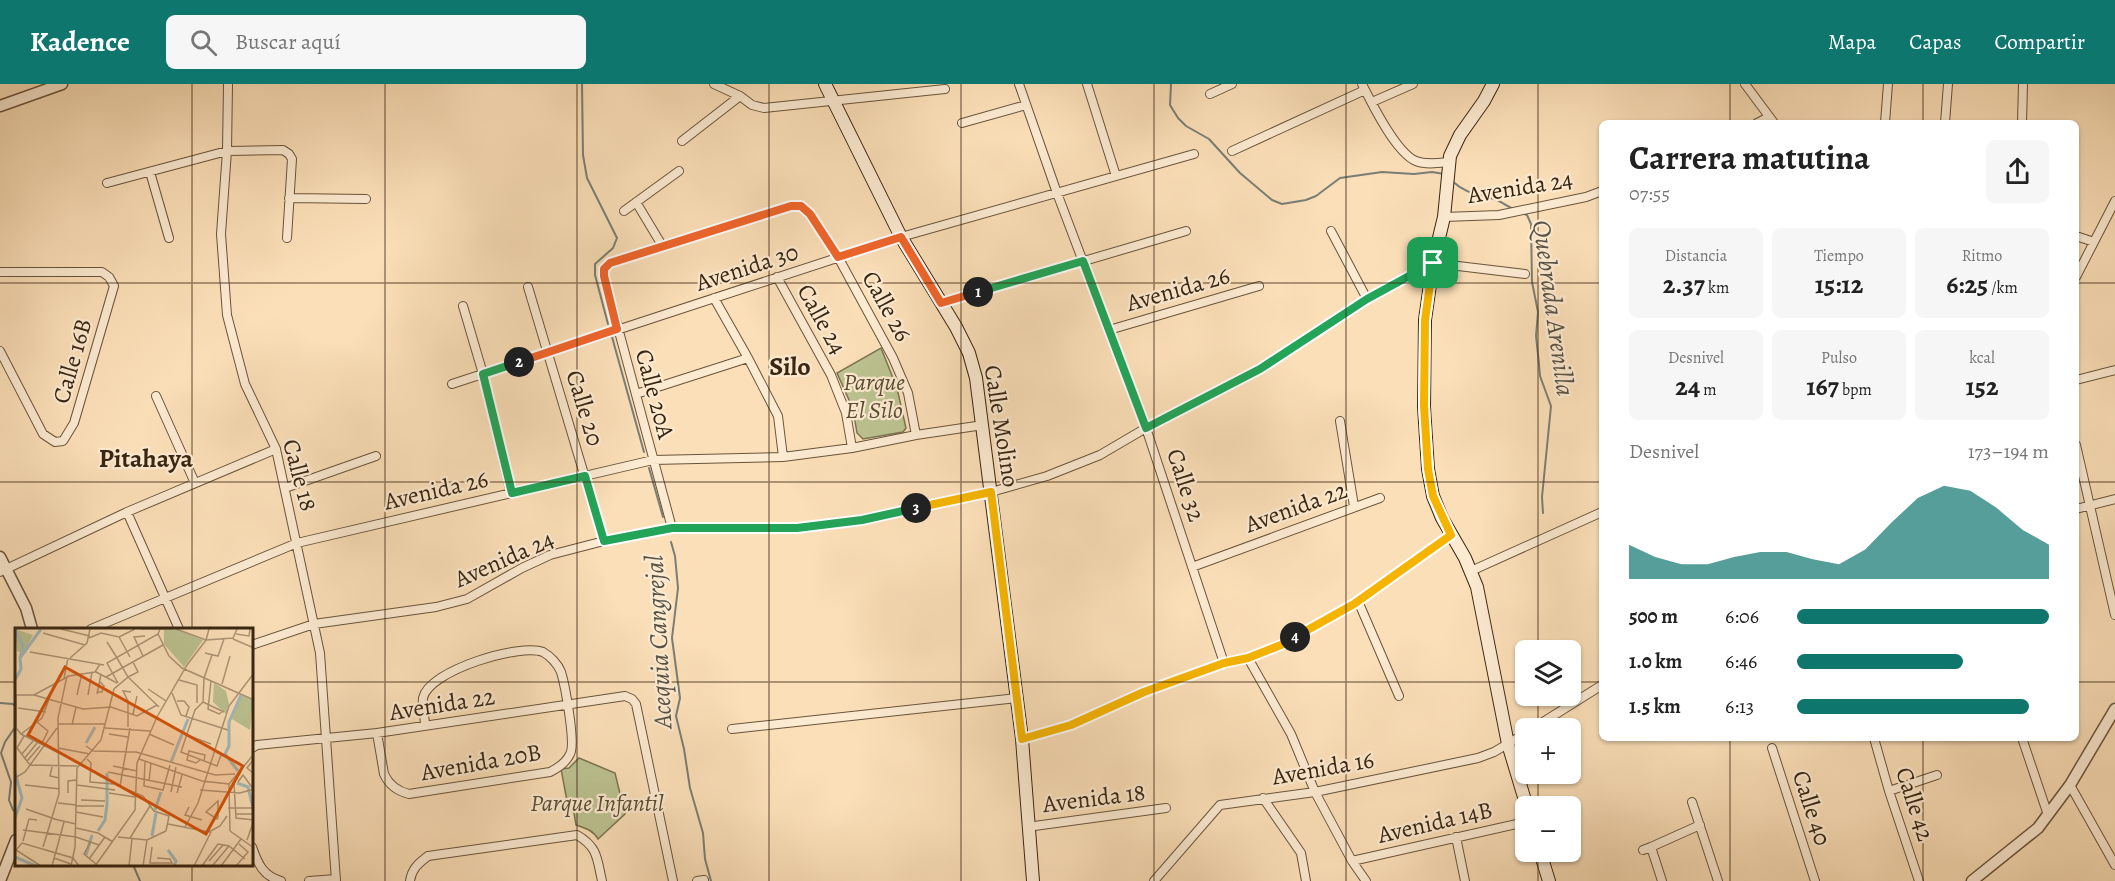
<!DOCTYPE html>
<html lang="es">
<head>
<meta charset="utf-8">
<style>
	body { margin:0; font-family:Alegreya,serif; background:#f6f6f6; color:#222; height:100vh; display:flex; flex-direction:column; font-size:22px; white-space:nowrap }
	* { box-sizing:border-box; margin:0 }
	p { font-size:20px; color:#767676 }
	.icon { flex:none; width:33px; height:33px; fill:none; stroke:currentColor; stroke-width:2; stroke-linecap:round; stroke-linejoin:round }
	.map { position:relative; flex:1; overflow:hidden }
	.panel { position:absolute; left:1599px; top:36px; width:480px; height:621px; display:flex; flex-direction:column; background:#fff; border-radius:9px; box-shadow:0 2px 4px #0004 }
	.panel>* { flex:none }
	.tools { position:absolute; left:1515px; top:556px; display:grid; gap:12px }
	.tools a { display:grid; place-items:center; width:66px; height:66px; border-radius:9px; background:#fff; box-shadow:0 2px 4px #0004; font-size:30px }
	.pin { position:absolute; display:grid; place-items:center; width:51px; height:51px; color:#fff; margin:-26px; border-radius:12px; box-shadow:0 3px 9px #0006 }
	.km { position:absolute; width:30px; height:30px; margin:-15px; border-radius:50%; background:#222; color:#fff; font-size:16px; line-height:30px; text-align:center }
	.round { display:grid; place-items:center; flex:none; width:63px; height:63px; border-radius:9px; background:#f6f6f6 }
	.headline { display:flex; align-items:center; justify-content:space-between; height:102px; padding:0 30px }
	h1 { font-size:33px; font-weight:600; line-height:45px }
	.stats { display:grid; grid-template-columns:repeat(3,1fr); gap:9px; height:102px; padding:6px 30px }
	.stats div { display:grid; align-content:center; border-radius:9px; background:#f6f6f6; text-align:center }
	.stats b { font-size:26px; font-weight:600 }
	.stats small { font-size:16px; font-weight:400 }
	.stats p { font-size:16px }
	.chart { height:168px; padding:12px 30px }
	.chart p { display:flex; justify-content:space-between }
	.chart svg { width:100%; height:108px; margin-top:6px; fill:#0f766e; opacity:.7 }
	ul { padding:0 30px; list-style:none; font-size:20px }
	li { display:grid; grid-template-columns:96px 72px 1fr; align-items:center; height:45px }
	li i { height:15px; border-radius:8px; background:#0f766e }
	header { display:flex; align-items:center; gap:36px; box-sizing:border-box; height:84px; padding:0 30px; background:#0f766e; color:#fff }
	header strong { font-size:28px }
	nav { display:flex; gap:33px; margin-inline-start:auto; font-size:21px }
	.search { width:420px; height:54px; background:#f6f6f6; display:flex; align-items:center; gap:15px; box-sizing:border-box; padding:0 21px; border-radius:9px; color:#767676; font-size:22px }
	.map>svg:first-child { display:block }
</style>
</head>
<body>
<header>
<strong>Kadence</strong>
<div class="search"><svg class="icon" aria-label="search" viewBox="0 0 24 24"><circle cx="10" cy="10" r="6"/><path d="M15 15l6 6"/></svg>Buscar aquí</div>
<nav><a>Mapa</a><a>Capas</a><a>Compartir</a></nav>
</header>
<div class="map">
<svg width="2115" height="797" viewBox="0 0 2115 797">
	<rect width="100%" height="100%" fill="#fbdfb8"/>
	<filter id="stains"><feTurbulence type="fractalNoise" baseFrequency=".00333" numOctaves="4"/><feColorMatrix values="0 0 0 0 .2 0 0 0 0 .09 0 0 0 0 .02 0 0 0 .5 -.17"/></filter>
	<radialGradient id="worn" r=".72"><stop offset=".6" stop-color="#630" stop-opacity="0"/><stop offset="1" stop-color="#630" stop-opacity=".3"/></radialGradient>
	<path fill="#bcc291" stroke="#7a7451" stroke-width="1.5" d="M881 264 897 304 906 344 903 348 863 355 857 349 853 325 837 289Z
		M579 674 615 689 625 730 598 755C593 746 585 744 576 741L572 717H567L561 685 569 684Z"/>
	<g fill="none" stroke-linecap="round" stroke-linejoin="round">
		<path stroke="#797e76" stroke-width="2" d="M582 0 583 71 587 94 617 154 613 164 595 180V191L608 240
			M1171 0 1170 21 1178 34 1186 42 1209 55 1240 89 1272 116 1282 120 1306 116 1316 112 1340 94 1382 88 1414 90 1432 88 1444 90
			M1452 97C1469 112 1478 109 1497 116 1503 119 1508 123 1514 125
			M1522 129 1527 131 1531 140 1532 198 1538 228 1536 252 1539 280 1540 292 1551 322 1542 413 1543 429
			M612 253 644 368
			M649 384 663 433
			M671 458 675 472 678 504 672 554 680 614 676 632 684 665 690 704 703 749 705 775 711 797
			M0 619 13 620 16 623
			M16 642 5 658 1 669 11 698 9 716 13 726 16 728
			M131 780 134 783 140 797"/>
		<defs>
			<path id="minor" d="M228 0 227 67 221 150 227 231 245 300 276 365 320 569 336 797
				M714 0 740 12 752 21 764 24 945 5
				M1019 0 1057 109 1146 344 1224 579
				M1087 0 1116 92
				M1362 0C1372 20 1396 69 1416 77 1426 81 1439 79 1449 78
				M1745 0 1774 39
				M1210 10 1232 0
				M1372 18 1413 0
				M962 39 1026 21
				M1757 39 1769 33
				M1885 39 1888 0
				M1945 39 1948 0
				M2022 39 2023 0
				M682 57 740 12
				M1232 67 1365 6
				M150 88 169 154
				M107 99 227 67 283 66 289 70 292 75 287 154
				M289 114 366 115
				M636 118 663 163
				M624 127 679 87
				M1444 133 1499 131 1586 113 1602 107
				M1331 147 1367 215
				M2076 152 2094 158
				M0 188H102L109 193 114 202 74 339 63 357 55 358 43 350 0 267
				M777 193 831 291 846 329 852 364
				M2076 193 2115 117
				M528 203 604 457
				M714 214 748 274 778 332 783 373
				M941 219 1186 147
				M463 222 483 290 511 409
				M1109 246 1259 202
				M2076 296 2115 286
				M452 300 901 153 1194 70
				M636 310 748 274
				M156 312 195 399
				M1340 337 1354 422
				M2076 361 2115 531
				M285 404 376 372
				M2076 425 2115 415
				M127 428 179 545
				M672 444 604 192V185L611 179 791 122H801L810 130 838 173 893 274 908 309 916 351
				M1192 483 1380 414
				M1471 487 1602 428
				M0 488 127 428 276 365
				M1358 517 1399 612
				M91 545 297 459 653 376 783 373 852 364 916 351 983 341
				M252 561 314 540 436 523 467 515 522 484 550 471 604 457 672 444H797L862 436 991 408 1047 392 1100 371 1146 344 1260 285 1367 215 1433 179 1525 190
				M1248 574 1291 650 1315 708 1352 777 1366 797
				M732 645 1017 614
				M1532 645 1602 601
				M377 649 384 690C389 701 397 707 409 710L550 688C558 684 566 679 570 670 576 660 565 601 561 588 558 580 550 572 543 568 521 559 429 586 423 614 422 622 425 634 425 642
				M1874 654 1889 707 1919 797
				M2022 654 2048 731
				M1022 655 1071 641 1144 608 1224 579 1248 574 1281 561 1354 520 1451 451
				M252 664 257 661 377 649 625 612 632 615 636 620 673 797
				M1772 664 1815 797
				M2070 701 2115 781
				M1889 707 1937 691
				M1263 714 1301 769 1306 797
				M1692 718 1718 797
				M1027 743 1166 724
				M1456 753 1465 797
				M252 763C258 780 263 792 281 797
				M1643 766 1651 763
				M1352 777 1526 738
				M309 797 336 795
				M410 797C412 784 419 779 428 772L577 751C598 763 597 775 602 797
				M697 797 704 796
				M1154 797 1220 721 1315 708 1478 674 1494 668 1526 649
				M1662 797 1651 763 1700 741"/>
			<path id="tertiary" d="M0 22 62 0
				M0 473 26 524 32 545
				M0 797 16 756
				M1972 797 2038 744 2070 701 2115 625"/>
			<path id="secondary" d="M825 0 901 153 956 243 969 269 976 294 1022 655 1033 797
				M1493 0 1484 17 1460 51 1450 72 1444 133 1433 179 1425 236 1424 323 1428 385 1433 412 1442 434 1465 474 1477 503 1508 660 1527 723
				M1540 768 1549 797"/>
		</defs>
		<use href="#minor" stroke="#69543b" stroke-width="10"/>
		<use href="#tertiary" stroke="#69543b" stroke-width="13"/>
		<use href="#secondary" stroke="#382511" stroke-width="14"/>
		<use href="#minor" stroke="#fcead1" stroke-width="8"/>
		<use href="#tertiary" stroke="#fcead1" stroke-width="10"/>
		<use href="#secondary" stroke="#fcead1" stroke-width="12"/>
	</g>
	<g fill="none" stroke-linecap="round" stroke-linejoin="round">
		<defs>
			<path id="split-1" d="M978 208 1083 177 1146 344 1260 285 1367 215 1433 179"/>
			<path id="split-2" d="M519 278 617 245 604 192V185L610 179 791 122H801L810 130 838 173 901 153 941 219 978 208"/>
			<path id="split-3" d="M519 278 483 290 512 409 585 392 604 457 672 444H797L862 436 916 424"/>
			<path id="split-4" d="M916 424 991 408 1022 655 1071 641 1144 608 1224 579 1248 574 1281 561 1295 553"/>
			<path id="split-5" d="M1295 553 1354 520 1451 451 1433 412 1428 385 1424 322 1425 236 1433 179"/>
		</defs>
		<use href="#split-1" stroke="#fff" stroke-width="12"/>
		<use href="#split-2" stroke="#fff" stroke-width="12"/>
		<use href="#split-3" stroke="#fff" stroke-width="12"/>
		<use href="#split-4" stroke="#fff" stroke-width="12"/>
		<use href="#split-5" stroke="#fff" stroke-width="12"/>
		<use href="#split-1" stroke="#22a559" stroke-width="8"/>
		<use href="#split-2" stroke="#f0652b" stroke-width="8"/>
		<use href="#split-3" stroke="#22a559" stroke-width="8"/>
		<use href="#split-4" stroke="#f5b400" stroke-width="8"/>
		<use href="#split-5" stroke="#f5b400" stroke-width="8"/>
	</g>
	<path fill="none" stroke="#382511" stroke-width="1.5" stroke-opacity="0.55" d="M192 0V545M385 0V797M577 0V797M769 0V797M961 0V797M1154 0V797M1346 0V797M1538 0V567M1730 0V39M1923 0V39M0 199H1602M2076 199H2115M0 398H1602M2076 398H2115M0 598H16M252 598H1526M1570 598H1602M2076 598H2115M1538 612V645M1730 654V797M1923 654V797M1538 690V723M1538 768V797M192 780V797"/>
	<g text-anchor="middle" stroke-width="4.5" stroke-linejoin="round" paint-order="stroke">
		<g font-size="24" fill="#382511" stroke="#fcead1">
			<text transform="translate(1520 103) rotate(-9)" y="8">Avenida 24</text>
			<text transform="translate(747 183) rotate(-18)" y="8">Avenida 30</text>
			<text transform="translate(1178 205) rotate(-16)" y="8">Avenida 26</text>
			<text transform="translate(887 222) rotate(61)" y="8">Calle 26</text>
			<text transform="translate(822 235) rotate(61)" y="8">Calle 24</text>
			<text transform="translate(72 277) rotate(-74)" y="8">Calle 16B</text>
			<text transform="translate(655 310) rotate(75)" y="8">Calle 20A</text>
			<text transform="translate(585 324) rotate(73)" y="8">Calle 20</text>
			<text transform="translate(1002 342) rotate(81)" y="8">Calle Molino</text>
			<text transform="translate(300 391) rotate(75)" y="8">Calle 18</text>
			<text transform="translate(1186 401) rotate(72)" y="8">Calle 32</text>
			<text transform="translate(436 406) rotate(-13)" y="8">Avenida 26</text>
			<text transform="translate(1296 423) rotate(-20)" y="8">Avenida 22</text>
			<text transform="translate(504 475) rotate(-24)" y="8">Avenida 24</text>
			<text transform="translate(442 620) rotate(-9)" y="8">Avenida 22</text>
			<text transform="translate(481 678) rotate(-10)" y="8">Avenida 20B</text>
			<text transform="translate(1323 684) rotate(-10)" y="8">Avenida 16</text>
			<text transform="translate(1094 714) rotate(-7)" y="8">Avenida 18</text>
			<text transform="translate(1915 720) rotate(72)" y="8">Calle 42</text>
			<text transform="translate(1812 724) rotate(72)" y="8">Calle 40</text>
			<text transform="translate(1435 738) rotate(-13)" y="8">Avenida 14B</text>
		</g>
		<g font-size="24" font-style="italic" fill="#594c31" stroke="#fcead1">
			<text x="874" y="306">Parque<tspan x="874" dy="28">El Silo</tspan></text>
			<text x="597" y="727">Parque Infantil</text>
		</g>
		<g font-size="26" font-style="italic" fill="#585244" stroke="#fcead1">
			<text transform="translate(1554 224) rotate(82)" y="9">Quebrada Arenilla</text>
			<text transform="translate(658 558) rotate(-93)" y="9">Acequia Cangrejal</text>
		</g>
		<g font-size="26" font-weight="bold" fill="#382511" stroke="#fcead1">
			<text x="790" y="291">Silo</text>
			<text x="146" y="383">Pitahaya</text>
		</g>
	</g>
	<g transform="translate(15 544)">
		<rect width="238" height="238" fill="#fbdfb8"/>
		<path d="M0 1 18 7 8 26 2 23ZM161 1 188 12 169 39 149 16V2ZM199 55 211 63 214 76 211 86 198 74ZM226 67 238 72 235 102 217 91Z" fill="#bcc291"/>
		<path fill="none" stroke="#a4baba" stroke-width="3" d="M0 1 8 18 5 30M0 52 6 41 5 30 26 1M71 115 80 99M156 134 173 91M223 143 210 126 214 118V94L226 67M0 144 7 170 0 190M222 155 233 159 238 180M140 182 146 164M83 203 90 192 92 176V145M137 208 141 185M153 222 161 233 159 238M71 227 77 207M0 229 21 238"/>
		<path fill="none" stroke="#ad9575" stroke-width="1.5" d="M46 1 75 8M126 1H158M161 1 191 12 194 1M28 5 70 17M143 6 154 28 167 40 239 72M221 6 234 8 235 1M104 9 115 29M74 10 86 5 104 9 120 1M218 11 239 20M92 14 102 30M15 24 89 37M190 25 203 28 209 11M197 27 189 50 188 74 180 82 166 124 202 138 206 127 200 123M128 28 119 9 130 8M55 30 72 15 75 1M118 34 123 44 113 49 144 79M81 44 102 55M91 49 148 17M49 50 53 30M164 52 182 57V75M196 53 193 81 204 86 208 83M40 55 27 90 6 106 44 125M103 55 92 35 143 6 145 1M207 56 215 28M133 61 151 73M82 64H87L89 58 84 53M157 65 166 87 213 102M82 66 86 46M0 67H19L54 48 80 44 85 36M1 67V100L6 106M19 67 68 81 96 79 122 88 142 77M62 67 67 45M73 67 77 44M162 73H169L174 79 171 88M188 74 209 84M3 80 31 84M118 86 122 68M22 94 33 103 27 115M43 96H90M57 97 61 79M113 99V73L108 63 116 64M90 100 135 103M94 106 113 109M134 106 159 117M169 106 196 116M9 108 2 120 15 137 62 138M71 118 78 123 121 124 200 147 220 146M43 120 75 126M6 127 18 113M9 131 22 115M72 131 76 135 75 154 99 156M124 131 187 153 214 156M239 131 232 140 239 146M185 132 181 135 172 132 174 123 190 127 189 133M12 133 25 118M130 133 129 158 148 162 155 137M98 138 122 143M37 139 35 148 44 150M93 144 167 159M0 150 10 144 42 100M134 153 136 135M223 154 228 147 239 162M219 156 221 190 239 192M10 157 45 161M62 157 100 162M105 158 115 100M111 161 128 168 139 183 154 188 151 203M185 162 225 165 239 161M156 164 161 139M53 165V153L61 152M94 165 120 169M162 165 167 147M66 172 90 173M203 173V190L202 191 191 184ZM43 175 61 177M61 178H89M174 179 170 187 187 192M213 180H239M11 181 40 191M61 184 88 189M220 186H239M39 191 61 196M153 196 194 204 205 198 212 188M170 199 183 175 214 78 239 45M61 200 83 205 98 214M8 202 61 209 84 217M215 203 214 156 239 126M215 203 239 220M103 209 132 212 151 203M115 210 135 178M232 212 238 195M8 213 14 191 22 192M76 213 69 226 81 236M28 219 44 166 43 90 52 48M137 219 135 235H157L155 231 142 230M39 230 56 236M74 231 90 209M194 233 208 217M198 237 214 218M26 238 1 222 7 215 58 230 64 238M37 238 49 194M56 238 60 219 62 140 86 112 99 61 113 49 102 30M80 238 120 182 122 135 142 89 172 37 191 12 218 10 222 1M114 238 117 211M128 238 132 212M179 238 196 204M187 238 203 216 214 218 230 231M206 238 226 211M221 238 233 224 224 216"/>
		<path fill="#d6540c" fill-opacity="0.15" stroke="#d6540c" stroke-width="3" d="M50 39 228 138 191 206 13 107Z"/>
		<rect width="238" height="238" fill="none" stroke="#382511" stroke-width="3"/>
	</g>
	<rect width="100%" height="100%" filter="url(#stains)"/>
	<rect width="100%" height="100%" fill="url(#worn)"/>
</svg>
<div class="tools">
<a><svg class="icon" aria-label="layers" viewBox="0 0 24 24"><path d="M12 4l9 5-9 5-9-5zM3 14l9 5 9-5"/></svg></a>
<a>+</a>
<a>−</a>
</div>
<div class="pin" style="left:1433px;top:179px;background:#1e9e55"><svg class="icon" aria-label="arrive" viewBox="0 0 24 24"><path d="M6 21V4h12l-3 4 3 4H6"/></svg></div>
<b class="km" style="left:978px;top:208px">1</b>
<b class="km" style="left:519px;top:278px">2</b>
<b class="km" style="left:916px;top:424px">3</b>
<b class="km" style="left:1295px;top:553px">4</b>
<section class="panel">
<div class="headline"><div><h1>Carrera matutina</h1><p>07:55</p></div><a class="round"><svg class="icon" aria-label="share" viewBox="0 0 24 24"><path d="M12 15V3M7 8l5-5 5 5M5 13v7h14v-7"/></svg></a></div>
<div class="stats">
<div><p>Distancia</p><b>2.37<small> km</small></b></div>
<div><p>Tiempo</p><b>15:12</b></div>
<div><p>Ritmo</p><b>6:25<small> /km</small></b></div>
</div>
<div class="stats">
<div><p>Desnivel</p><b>24<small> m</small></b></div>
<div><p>Pulso</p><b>167<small> bpm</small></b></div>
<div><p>kcal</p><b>152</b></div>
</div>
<div class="chart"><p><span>Desnivel</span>173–194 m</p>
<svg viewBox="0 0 160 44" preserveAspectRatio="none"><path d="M0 44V30L10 35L20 38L30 38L40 35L50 33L60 33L70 36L80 38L90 32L100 21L110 11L120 6L130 8L140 15L150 24L160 30V44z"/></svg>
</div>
<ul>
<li><b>500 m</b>6:06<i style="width:100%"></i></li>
<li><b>1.0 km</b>6:46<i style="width:66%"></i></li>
<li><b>1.5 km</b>6:13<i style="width:92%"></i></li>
</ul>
</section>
</div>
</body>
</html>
